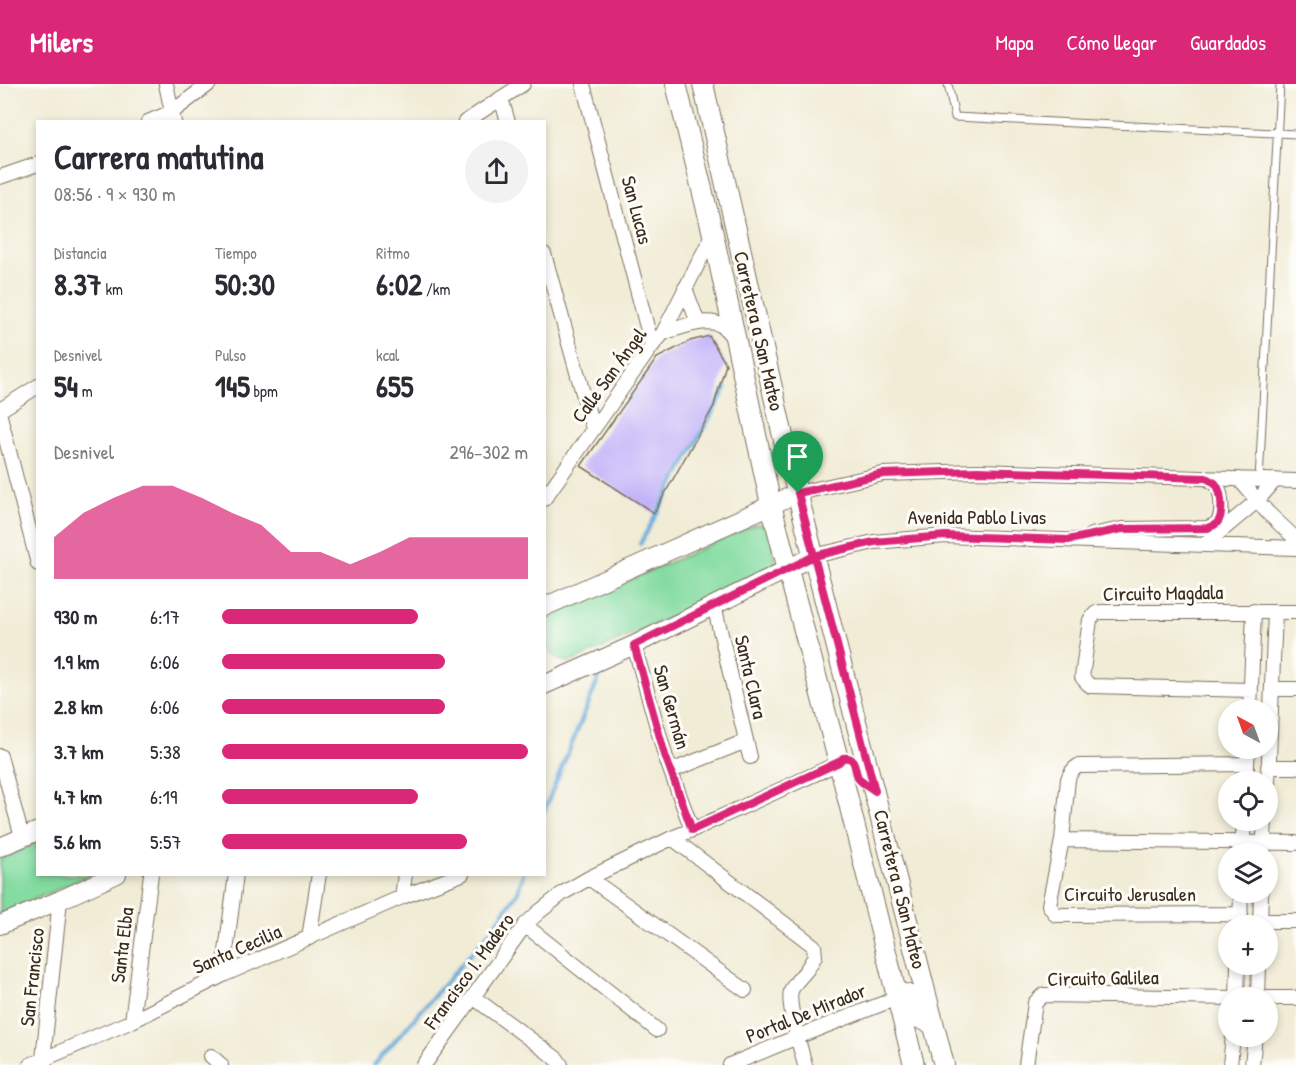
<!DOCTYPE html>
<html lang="es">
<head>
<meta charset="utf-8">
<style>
	body { margin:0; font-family:"Patrick Hand",sans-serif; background:#f2f2f3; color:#2b2b33; height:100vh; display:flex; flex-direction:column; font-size:22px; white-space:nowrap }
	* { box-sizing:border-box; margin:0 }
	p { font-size:20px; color:#7c7c81 }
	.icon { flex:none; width:33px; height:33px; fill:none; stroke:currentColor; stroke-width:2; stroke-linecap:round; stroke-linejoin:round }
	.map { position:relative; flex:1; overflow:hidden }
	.details { position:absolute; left:36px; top:36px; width:510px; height:756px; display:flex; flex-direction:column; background:#fff; border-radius:0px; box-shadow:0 3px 9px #0003 }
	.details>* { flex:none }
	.needle { width:39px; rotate:319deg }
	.fabs { position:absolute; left:1218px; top:615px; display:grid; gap:12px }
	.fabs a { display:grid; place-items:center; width:60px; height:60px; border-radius:50%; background:#fff; box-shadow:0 3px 9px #0003; font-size:30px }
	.pin { position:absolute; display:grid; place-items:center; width:51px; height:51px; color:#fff; margin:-62px -26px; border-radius:50% 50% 50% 0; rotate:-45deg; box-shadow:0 0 6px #0007 }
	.pin .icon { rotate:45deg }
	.round { display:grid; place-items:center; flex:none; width:63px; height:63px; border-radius:32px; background:#f2f2f3 }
	.overview { display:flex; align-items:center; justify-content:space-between; height:102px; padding:0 18px }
	h1 { font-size:33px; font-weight:700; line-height:45px }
	.stats { display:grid; grid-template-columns:repeat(3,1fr); gap:9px; height:102px; padding:6px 18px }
	.stats div { display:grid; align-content:center }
	.stats b { font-size:30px; font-weight:700 }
	.stats small { font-size:16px; font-weight:400 }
	.stats p { font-size:16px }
	.chart { height:168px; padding:12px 18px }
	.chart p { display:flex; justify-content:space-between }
	.chart svg { width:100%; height:108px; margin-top:6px; fill:#db2777; opacity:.7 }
	ul { padding:0 18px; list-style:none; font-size:20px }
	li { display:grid; grid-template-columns:96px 72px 1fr; align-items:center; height:45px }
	li i { height:15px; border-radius:8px; background:#db2777 }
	header { display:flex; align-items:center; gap:36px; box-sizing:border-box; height:84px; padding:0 30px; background:#db2777; color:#fff }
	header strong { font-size:28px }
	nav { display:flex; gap:33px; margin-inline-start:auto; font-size:21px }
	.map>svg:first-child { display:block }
</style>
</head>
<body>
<header>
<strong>Milers</strong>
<nav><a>Mapa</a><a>Cómo llegar</a><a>Guardados</a></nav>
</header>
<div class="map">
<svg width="1296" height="981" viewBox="0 0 1296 981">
	<rect width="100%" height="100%" fill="#fdfcf7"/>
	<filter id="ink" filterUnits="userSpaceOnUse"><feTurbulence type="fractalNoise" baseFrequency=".0167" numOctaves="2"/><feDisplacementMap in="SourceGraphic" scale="12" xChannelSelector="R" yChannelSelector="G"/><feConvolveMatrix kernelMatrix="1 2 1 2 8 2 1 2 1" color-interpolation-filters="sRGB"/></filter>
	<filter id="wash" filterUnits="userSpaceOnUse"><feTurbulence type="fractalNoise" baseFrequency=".008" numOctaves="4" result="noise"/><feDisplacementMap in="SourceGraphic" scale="24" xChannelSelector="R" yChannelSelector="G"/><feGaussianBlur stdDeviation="1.35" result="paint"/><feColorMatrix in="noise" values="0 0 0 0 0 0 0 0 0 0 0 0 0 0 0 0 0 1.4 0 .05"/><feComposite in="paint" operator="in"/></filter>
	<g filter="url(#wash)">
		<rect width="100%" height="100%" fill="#f1ecd6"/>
		<path fill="#84dca1" stroke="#608360" stroke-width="1.5" d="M762 440 767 443 777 481 765 491 571 578C564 577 558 577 553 571 544 563 541 544 549 534 551 532 554 530 557 528L754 441Z
			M37 758 38 790 91 791 0 830V775Z"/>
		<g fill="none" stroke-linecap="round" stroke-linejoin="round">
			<path stroke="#65abdb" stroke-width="4" d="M640 460 726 304
				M544 727 600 591
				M374 981 494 843 518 808 523 790"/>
		</g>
		<g id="blocks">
			<path fill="#c3b3f9" d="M709 252 726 280 714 322 654 429 581 382 657 274 690 257Z"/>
		</g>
	</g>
	<g filter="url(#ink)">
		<use href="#blocks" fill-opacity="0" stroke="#7b6e5e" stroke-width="1.5"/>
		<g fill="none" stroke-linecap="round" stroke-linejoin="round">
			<defs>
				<path id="service" d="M948 0 955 33 1296 50
					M1259 396 1280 0"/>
				<path id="minor" d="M166 0 174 38
					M583 0 652 262
					M501 14 508 38
					M148 38 172 28 209 0
					M465 38 523 0
					M0 93 38 80
					M544 170 593 345
					M685 204 698 239
					M663 249C679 244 706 233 721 241 727 245 730 250 734 255
					M0 326 38 302
					M0 332 38 480
					M1239 395 1268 429 1296 455
					M798 409 883 390 977 387 1296 397
					M544 415 652 262 663 249 713 150
					M1091 451 1122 445 1208 444C1211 442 1214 442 1217 439 1224 432 1222 406 1215 399 1212 397 1209 396 1206 394
					M1204 461 1258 416 1275 396
					M814 472 874 458 945 452 1296 464
					M714 521 750 673
					M634 561 665 671 692 746
					M1272 605H1296
					M1251 606 1091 602 1087 599 1082 593 1090 536 1096 529 1101 528H1296
					M1250 626 1254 527
					M0 672 22 753
					M1268 683H1296
					M671 687 746 657
					M1246 698 1248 664
					M1268 699 1275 528
					M672 754 814 862 815 872C812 877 809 883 805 888 800 894 794 899 791 907 787 920 801 966 805 981
					M1062 756 1296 759
					M1242 770 1244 736
					M1263 770 1265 736
					M589 794 745 906
					M402 813 405 790
					M1241 830 1056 831 1049 821 1062 756 1068 695C1070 689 1072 686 1078 682L1247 680
					M1260 837H1296
					M525 841 657 946
					M1240 842 1241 808
					M1260 842 1261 808
					M309 854 319 790
					M223 891 236 790
					M473 913 557 975 561 981
					M1237 914 1238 880
					M1258 914 1259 880
					M1268 914H1296
					M132 937 151 790
					M211 972 221 981
					M30 981 132 937 223 891 402 813 462 790
					M45 981 43 975 60 816
					M424 981 525 841 539 828 563 809 589 794 672 754 692 746 839 679
					M730 981 797 953 897 914
					M1026 981 1035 919 1043 911 1236 914
					M1230 981 1233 952
					M1252 981 1255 952"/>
				<path id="tertiary" d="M544 523 798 409
					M544 601 634 561 814 472
					M0 763 38 747
					M0 841 60 816 117 790"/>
				<path id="secondary" d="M676 0 713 150 771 421 839 679 914 981
					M703 0 785 361 944 981
					M897 914 905 910 911 912 919 934 933 940"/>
			</defs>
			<use href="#service" stroke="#7b6e5e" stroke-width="9"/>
			<use href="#minor" stroke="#7b6e5e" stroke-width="16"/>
			<use href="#tertiary" stroke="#7b6e5e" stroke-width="20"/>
			<use href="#secondary" stroke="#7b6e5e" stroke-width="22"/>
			<use href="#service" stroke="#fff" stroke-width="7"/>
			<use href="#minor" stroke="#fff" stroke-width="14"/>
			<use href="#tertiary" stroke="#fff" stroke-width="18"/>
			<use href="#secondary" stroke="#fff" stroke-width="20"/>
		</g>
	</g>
	<g fill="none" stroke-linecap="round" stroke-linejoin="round" filter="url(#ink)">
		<defs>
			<path id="route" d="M798 409 814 472 634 561 665 671 692 746 839 678 843 674C858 672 853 686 859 695 862 699 870 703 875 707L814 472 874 458 945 452 1068 456 1122 445 1208 444C1211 442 1214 442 1217 439 1224 432 1222 406 1215 399 1212 397 1209 396 1206 394L977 387 883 390 798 409"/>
		</defs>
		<use href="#route" stroke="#fff" stroke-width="12"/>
		<use href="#route" stroke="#db2777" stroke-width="8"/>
	</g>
	<g text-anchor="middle" stroke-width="6" stroke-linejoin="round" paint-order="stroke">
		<g font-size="20" fill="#3b2a1e" stroke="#fdfcf7">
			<text transform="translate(637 126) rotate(75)" y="7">San Lucas</text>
			<text transform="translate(759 247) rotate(77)" y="7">Carretera a San Mateo</text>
			<text transform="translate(609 291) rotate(-54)" y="7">Calle San Ángel</text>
			<text x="977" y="440">Avenida Pablo Livas</text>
			<text transform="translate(1163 509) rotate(-1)" y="7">Circuito Magdala</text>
			<text transform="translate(751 593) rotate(77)" y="7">Santa Clara</text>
			<text transform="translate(672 623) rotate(74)" y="7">San Germán</text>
			<text transform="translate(900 805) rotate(76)" y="7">Carretera a San Mateo</text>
			<text x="1130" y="817">Circuito Jerusalen</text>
			<text transform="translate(122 861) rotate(-83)" y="7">Santa Elba</text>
			<text transform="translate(237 865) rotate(-24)" y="7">Santa Cecilia</text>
			<text transform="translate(469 887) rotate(-54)" y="7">Francisco I. Madero</text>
			<text transform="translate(32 893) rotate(-84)" y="7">San Francisco</text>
			<text transform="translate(1103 894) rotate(-1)" y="7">Circuito Galilea</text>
			<text transform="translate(806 929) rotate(-22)" y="7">Portal De Mirador</text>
		</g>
	</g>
</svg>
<div class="fabs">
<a><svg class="needle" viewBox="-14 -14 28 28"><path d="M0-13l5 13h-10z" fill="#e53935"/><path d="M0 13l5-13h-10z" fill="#7c7c81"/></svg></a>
<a><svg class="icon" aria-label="locate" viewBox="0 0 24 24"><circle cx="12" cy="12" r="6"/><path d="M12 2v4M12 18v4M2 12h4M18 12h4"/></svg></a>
<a><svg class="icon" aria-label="layers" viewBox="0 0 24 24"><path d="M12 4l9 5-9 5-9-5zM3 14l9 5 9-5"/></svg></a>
<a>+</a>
<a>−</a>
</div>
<div class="pin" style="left:798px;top:409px;background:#1e9e55"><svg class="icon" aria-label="arrive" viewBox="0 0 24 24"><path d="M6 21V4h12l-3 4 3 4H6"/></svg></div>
<section class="details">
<div class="overview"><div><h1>Carrera matutina</h1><p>08:56 · 9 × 930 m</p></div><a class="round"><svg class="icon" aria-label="share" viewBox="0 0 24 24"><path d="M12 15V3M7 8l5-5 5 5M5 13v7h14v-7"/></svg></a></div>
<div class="stats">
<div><p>Distancia</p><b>8.37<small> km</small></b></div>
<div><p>Tiempo</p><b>50:30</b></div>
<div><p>Ritmo</p><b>6:02<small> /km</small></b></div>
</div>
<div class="stats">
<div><p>Desnivel</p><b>54<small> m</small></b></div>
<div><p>Pulso</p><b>145<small> bpm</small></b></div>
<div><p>kcal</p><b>655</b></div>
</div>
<div class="chart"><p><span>Desnivel</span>296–302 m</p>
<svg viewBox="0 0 160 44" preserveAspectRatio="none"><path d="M0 44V27L10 17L20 11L30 6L40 6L50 11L60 17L70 22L80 33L90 33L100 38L110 33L120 27L130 27L140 27L150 27L160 27V44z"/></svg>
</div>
<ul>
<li><b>930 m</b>6:17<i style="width:64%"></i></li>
<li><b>1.9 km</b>6:06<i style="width:73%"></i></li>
<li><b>2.8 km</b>6:06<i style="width:73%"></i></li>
<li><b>3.7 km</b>5:38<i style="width:100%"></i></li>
<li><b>4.7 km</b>6:19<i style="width:64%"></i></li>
<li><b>5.6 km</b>5:57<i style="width:80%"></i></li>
</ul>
</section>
</div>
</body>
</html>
